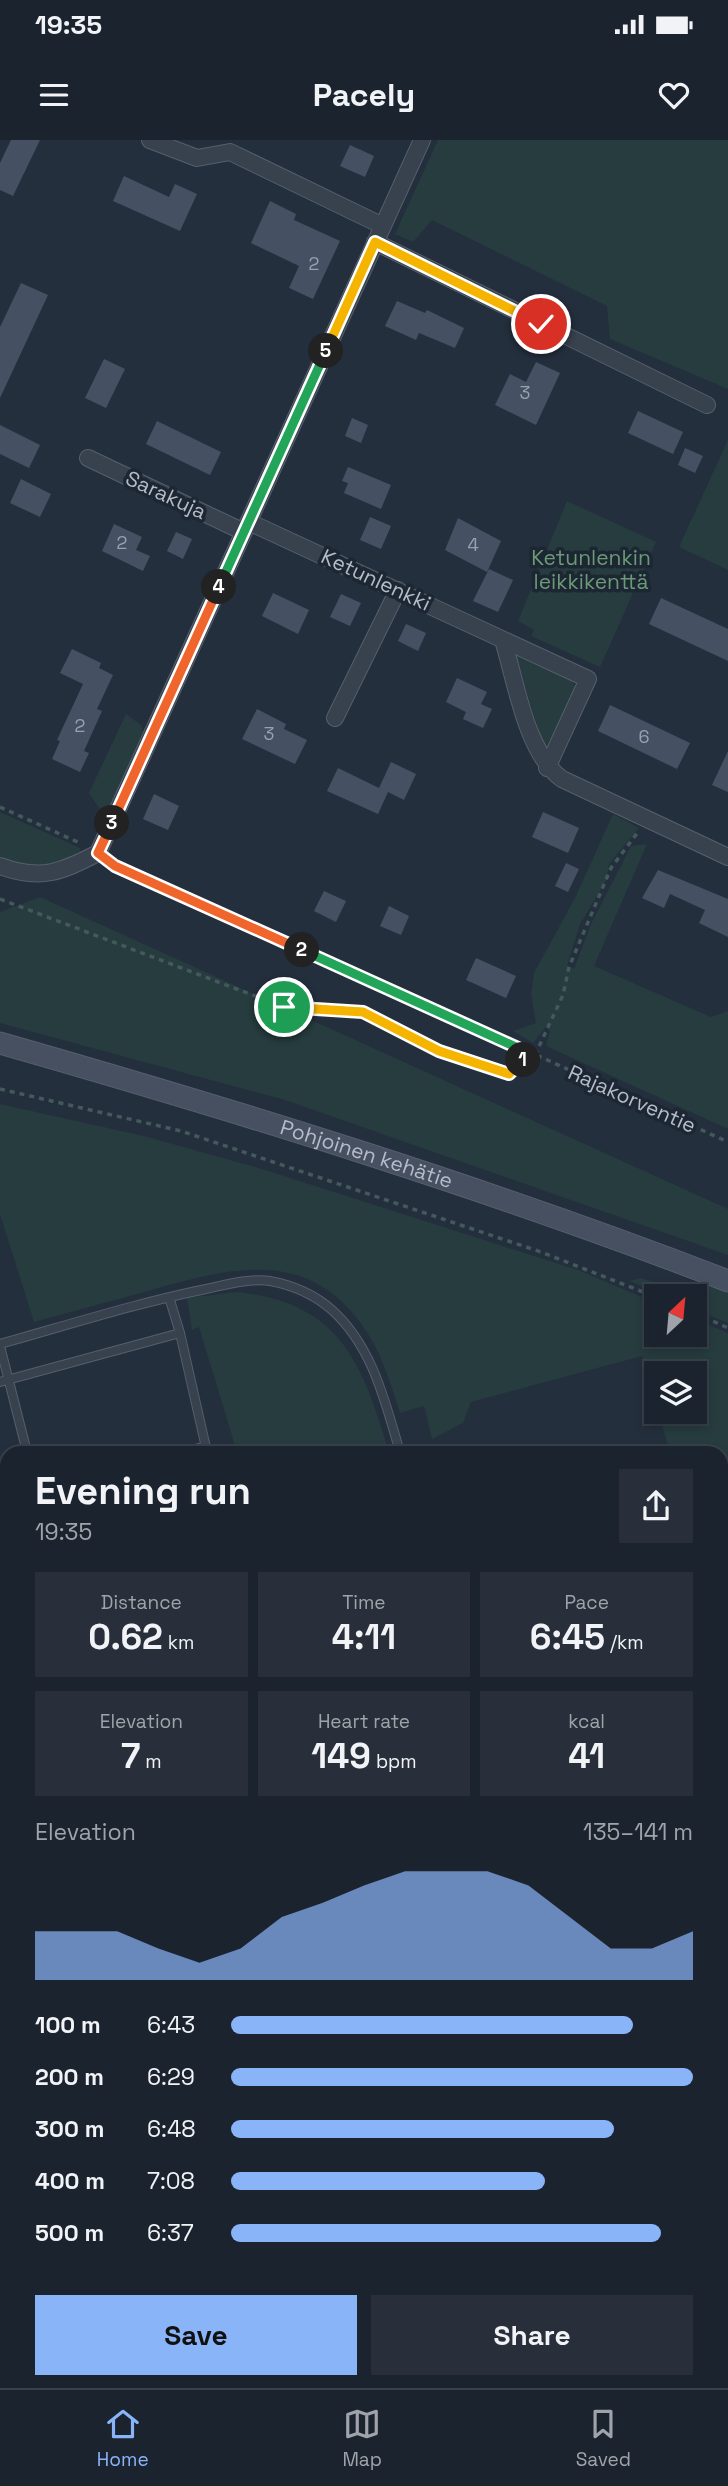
<!DOCTYPE html>
<html lang="en">
<head>
<meta charset="utf-8">
<style>
	body { margin:0; font-family:"Space Grotesk",sans-serif; background:#282f3a; color:#f1f3f6; height:100vh; display:flex; flex-direction:column; font-size:26px; white-space:nowrap }
	* { box-sizing:border-box; margin:0 }
	p { font-size:23px; color:#a0a4aa }
	.icon { flex:none; width:38px; height:38px; fill:none; stroke:currentColor; stroke-width:2; stroke-linecap:round; stroke-linejoin:round }
	.map { position:relative; flex:1; overflow:hidden }
	.sheet { position:absolute; left:0px; top:1306px; width:728px; height:943px; display:flex; flex-direction:column; background:#1b232e; border-radius:21px 21px 0 0; box-shadow:0 4px 10px #0003,0 0 0 2px #39404a }
	.sheet>* { flex:none }
	.needle { width:46px; rotate:26deg }
	.fabs { position:absolute; left:644px; top:1144px; display:grid; gap:14px }
	.fabs a { display:grid; place-items:center; width:63px; height:63px; border-radius:0px; background:#1b232e; box-shadow:0 4px 10px #0003,0 0 0 2px #39404a; font-size:35px }
	.pin { position:absolute; display:grid; place-items:center; width:60px; height:60px; color:#fff; margin:-30px; border:4px solid #fff; border-radius:50%; box-shadow:0 2px 7px #0007 }
	.km { position:absolute; width:35px; height:35px; margin:-18px; border-radius:50%; background:#222; color:#fff; font-size:19px; line-height:35px; text-align:center }
	.round { display:grid; place-items:center; flex:none; width:74px; height:74px; border-radius:0px; background:#282f3a }
	.summary { display:flex; align-items:center; justify-content:space-between; height:119px; padding:0 35px }
	h1 { font-size:38px; font-weight:700; line-height:52px }
	.figures { display:grid; grid-template-columns:repeat(3,1fr); gap:10px; height:119px; padding:7px 35px }
	.figures div { display:grid; align-content:center; border-radius:0px; background:#282f3a; text-align:center }
	.figures b { font-size:35px; font-weight:700 }
	.figures small { font-size:19px; font-weight:400 }
	.figures p { font-size:19px }
	.chart { height:196px; padding:14px 35px }
	.chart p { display:flex; justify-content:space-between }
	.chart svg { width:100%; height:126px; margin-top:7px; fill:#8ab4f8; opacity:.7 }
	.cta { display:flex; gap:14px; margin-top:auto; padding:14px 35px }
	.cta a { flex:1; height:80px; border-radius:0px; background:#8ab4f8; color:#111; font-size:28px; font-weight:700; line-height:80px; text-align:center }
	.cta a+a { background:#282f3a; color:#f1f3f6 }
	ul { padding:0 35px; list-style:none; font-size:23px }
	li { display:grid; grid-template-columns:112px 84px 1fr; align-items:center; height:52px }
	li i { height:18px; border-radius:9px; background:#8ab4f8 }
	.status { display:flex; justify-content:space-between; align-items:center; height:49px; padding:0 35px; background:#1b232e; direction:ltr }
	.status svg { height:19px; fill:currentColor }
	header { display:flex; justify-content:space-between; align-items:center; height:91px; padding:0 35px; background:#1b232e; font-size:32px; font-weight:700 }
	.dock { display:flex; justify-content:space-around; align-items:center; height:98px; border-top:2px solid #39404a; background:#1b232e; font-size:19px; color:#a0a4aa }
	.dock a { display:grid; justify-items:center; gap:4px }
	.dock .current { color:#8ab4f8 }
	.map>svg:first-child { display:block }
</style>
</head>
<body>
<div class="status"><b>19:35</b><svg viewBox="0 0 49 12"><path d="M0 12V9h3v3zM5 12V6h3v6zM10 12V3h3v9zM15 12V0h3v12zM26 1h20v11H26zM47 4h2v5h-2z"/></svg></div>
<header><svg class="icon" aria-label="menu" viewBox="0 0 24 24"><path d="M4 6h16M4 12h16M4 18h16"/></svg>Pacely<svg class="icon" aria-label="heart" viewBox="0 0 24 24"><path d="M12 20l-8-8c-3-5 5-10 8-4 3-6 11-1 8 4z"/></svg></header>
<div class="map">
<svg width="728" height="2248" viewBox="0 0 728 2248">
	<rect width="100%" height="100%" fill="#242f3e"/>
	<path fill="#263c3f" d="M438 0H728V249L610 199 607 166 432 80 413 102 395 94Z
		M728 300V430L679 407Z
		M567 361 656 402 600 527 531 496 534 490 518 481Z
		M518 515 573 540 575 550 545 609 515 517Z
		M126 574 141 585 143 592 108 670 99 668 89 653Z
		M0 672 80 708V711C54 727 29 729 0 718Z
		M613 674 639 688 609 724 606 741 580 784 567 826 574 829 591 784 631 706 647 704 594 826 711 877 728 871V989L546 906 550 891 546 887 533 903 513 891 536 883 531 854 534 833 575 758Z
		M40 757 728 1069V1115L285 960 0 883V772Z
		M0 964 144 996 262 1029 578 1130 656 1163V1195H695V1179L728 1193V1342L721 1344V1312H670L658 1272H695V1234H656V1265L642 1216 471 1262 463 1283 432 1299 424 1266 400 1273C390 1242 381 1211 362 1185 305 1105 226 1129 148 1151 110 1161 72 1172 34 1182L0 1074Z
		M641 1138 699 1157 709 1146 728 1153V1183L695 1169V1157H667L630 1141Z
		M237 1152C341 1163 362 1223 389 1312H237L199 1187 192 1190 187 1158Z
		M721 1668 728 1669V2048L721 2049Z
		M7 1838V2137L0 2127V1840Z
		M70 2242H170L172 2248H68Z
		M362 2242H438L440 2248H364Z"/>
	<path fill="#455162" d="M11 0H40L13 56 0 50V23Z
		M350 5 374 16 365 37 340 26Z
		M124 36 169 57 175 44 197 54 180 91 113 61Z
		M270 61 296 74 294 80 340 101 313 159 289 148 299 126 251 103Z
		M21 143 48 155 0 258V187Z
		M397 161 425 173 427 170 464 188 455 208 419 193 416 200 385 186Z
		M104 219 125 229 106 268 85 258Z
		M536 222 560 233 536 285 495 265 510 234 526 242Z
		M638 271 683 292 673 314 628 293Z
		M352 278 368 285 361 303 345 296Z
		M157 281 221 312 210 335 146 304Z
		M0 285 40 305 29 328 0 314Z
		M685 308 703 316 695 333 678 325Z
		M348 327 391 345 381 369 344 353 348 343 342 341Z
		M21 339 51 354 40 377 10 363Z
		M370 377 391 386 381 409 360 400Z
		M458 378 501 401 487 432 445 410Z
		M114 384 142 397 136 410 150 416 143 431 102 411Z
		M176 392 192 399 183 419 167 411Z
		M489 429 513 440 498 472 473 461Z
		M273 453 309 470 298 494 262 476Z
		M341 454 361 463 350 486 330 477Z
		M661 458 728 489V521L649 484Z
		M406 484 426 493 418 511 398 501Z
		M72 509 101 523 99 528 113 535 97 569 102 571 84 611 89 613 80 632 52 619 60 601 57 600 83 544 60 533Z
		M457 538 487 552 481 564 492 569 483 588 463 579 466 572 446 562Z
		M610 565 690 603 677 629 598 591Z
		M257 569 286 584 284 589 307 600 295 624 242 599Z
		M728 611V652L712 645Z
		M391 622 416 634 404 660 388 652 378 674 327 651 338 628 379 648Z
		M154 654 179 666 168 690 143 679Z
		M543 672 579 688 568 713 532 697Z
		M566 723 579 729 568 752 555 746Z
		M658 730 728 759V797L699 783 705 770 670 754 664 768 642 758Z
		M324 751 346 761 336 782 314 771Z
		M389 766 409 776 401 795 380 786Z
		M476 818 516 836 506 858 466 840Z"/>
	<g fill="none" stroke-linecap="round" stroke-linejoin="round">
		<defs>
			<path id="service" d="M169 1157 180 1193
				M0 1204C68 1185 137 1163 206 1149 225 1145 250 1138 270 1141 292 1145 315 1155 332 1170 373 1207 385 1262 400 1312
				M0 1206 27 1312
				M0 1242 180 1193 207 1312
				M184 1312 206 1306
				M0 1362 7 1360
				M0 1439 7 1437
				M0 1522 7 1520
				M721 1596 728 1620
				M721 1650 728 1651"/>
			<path id="minor" d="M150 0 197 18 230 12 383 86
				M375 102 707 265
				M88 318 244 392
				M249 382 588 539 547 628
				M503 500C516 542 526 613 562 639L728 717
				M335 578 398 450
				M0 726C41 741 61 732 98 713L422 0"/>
			<g id="secondary">
				<path id="s1" d="M0 903C245 973 490 1049 728 1141"/>
			</g>
		</defs>
		<use href="#service" stroke="#565f6c" stroke-width="10"/>
		<use href="#minor" stroke="#565f6c" stroke-width="18"/>
		<use href="#secondary" stroke="#565f6c" stroke-width="23"/>
		<path stroke="#44595c" stroke-width="3.5" stroke-dasharray="5 5" stroke-linecap="butt" d="M0 667 82 704
			M109 721 728 1002
			M0 759 284 867 363 872 438 911 509 934 529 913
			M535 915 563 855 569 827 611 728 638 692
			M0 949 181 991 541 1112 656 1157
			M695 1173 728 1188
			M721 1827 728 1818
			M721 1945H728
			M0 2046 7 2045"/>
		<use href="#service" stroke="#38414e" stroke-width="8"/>
		<use href="#minor" stroke="#38414e" stroke-width="16"/>
		<use href="#secondary" stroke="#465061" stroke-width="21"/>
	</g>
	<g fill="none" stroke-linecap="round" stroke-linejoin="round">
		<defs>
			<path id="split-1" d="M284 867 363 872 439 911 509 934 523 920"/>
			<path id="split-2" d="M302 810 529 913 523 920"/>
			<path id="split-3" d="M112 683 98 713 115 726 302 810"/>
			<path id="split-4" d="M112 683 219 447"/>
			<path id="split-5" d="M219 447 326 211"/>
			<path id="split-6" d="M326 211 375 102 541 184"/>
		</defs>
		<use href="#split-1" stroke="#fff" stroke-width="14"/>
		<use href="#split-2" stroke="#fff" stroke-width="14"/>
		<use href="#split-3" stroke="#fff" stroke-width="14"/>
		<use href="#split-4" stroke="#fff" stroke-width="14"/>
		<use href="#split-5" stroke="#fff" stroke-width="14"/>
		<use href="#split-6" stroke="#fff" stroke-width="14"/>
		<use href="#split-1" stroke="#f5b400" stroke-width="9"/>
		<use href="#split-2" stroke="#22a559" stroke-width="9"/>
		<use href="#split-3" stroke="#f0652b" stroke-width="9"/>
		<use href="#split-4" stroke="#f0652b" stroke-width="9"/>
		<use href="#split-5" stroke="#22a559" stroke-width="9"/>
		<use href="#split-6" stroke="#f5b400" stroke-width="9"/>
	</g>
	<g text-anchor="middle" stroke-width="7" stroke-linejoin="round" paint-order="stroke">
		<g font-size="18" fill="#98a1af">
			<text x="314" y="130">2</text>
			<text x="525" y="259">3</text>
			<text x="122" y="409">2</text>
			<text x="473" y="411">4</text>
			<text x="80" y="592">2</text>
			<text x="269" y="600">3</text>
			<text x="644" y="603">6</text>
		</g>
		<g font-size="21" fill="#b4bcc9" stroke="#1d2633">
			<text transform="translate(166 355) rotate(25)" y="7">Sarakuja</text>
			<text transform="translate(376 440) rotate(25)" y="7">Ketunlenkki</text>
			<text transform="translate(632 959) rotate(24)" y="7">Rajakorventie</text>
			<text dy="7" stroke="none"><textPath href="#s1" startOffset="383">Pohjoinen kehätie</textPath></text>
		</g>
		<g font-size="21" fill="#6b9a76" stroke="#1d2633">
			<text x="591" y="425">Ketunlenkin<tspan x="591" dy="24">leikkikenttä</tspan></text>
		</g>
	</g>
</svg>
<div class="fabs">
<a><svg class="needle" viewBox="-14 -14 28 28"><path d="M0-13l5 13h-10z" fill="#e53935"/><path d="M0 13l5-13h-10z" fill="#a0a4aa"/></svg></a>
<a><svg class="icon" aria-label="layers" viewBox="0 0 24 24"><path d="M12 4l9 5-9 5-9-5zM3 14l9 5 9-5"/></svg></a>
</div>
<div class="pin" style="left:284px;top:867px;background:#1e9e55"><svg class="icon" aria-label="arrive" viewBox="0 0 24 24"><path d="M6 21V4h12l-3 4 3 4H6"/></svg></div>
<div class="pin" style="left:541px;top:184px;background:#d93025"><svg class="icon" aria-label="check" viewBox="0 0 24 24"><path d="M5 12l5 5 9-10"/></svg></div>
<b class="km" style="left:523px;top:920px">1</b>
<b class="km" style="left:302px;top:810px">2</b>
<b class="km" style="left:112px;top:683px">3</b>
<b class="km" style="left:219px;top:447px">4</b>
<b class="km" style="left:326px;top:211px">5</b>
<section class="sheet">
<div class="summary"><div><h1>Evening run</h1><p>19:35</p></div><a class="round"><svg class="icon" aria-label="share" viewBox="0 0 24 24"><path d="M12 15V3M7 8l5-5 5 5M5 13v7h14v-7"/></svg></a></div>
<div class="figures">
<div><p>Distance</p><b>0.62<small> km</small></b></div>
<div><p>Time</p><b>4:11</b></div>
<div><p>Pace</p><b>6:45<small> /km</small></b></div>
</div>
<div class="figures">
<div><p>Elevation</p><b>7<small> m</small></b></div>
<div><p>Heart rate</p><b>149<small> bpm</small></b></div>
<div><p>kcal</p><b>41</b></div>
</div>
<div class="chart"><p><span>Elevation</span>135–141 m</p>
<svg viewBox="0 0 160 44" preserveAspectRatio="none"><path d="M0 44V27L10 27L20 27L30 33L40 38L50 33L60 22L70 17L80 11L90 6L100 6L110 6L120 11L130 22L140 33L150 33L160 27V44z"/></svg>
</div>
<ul>
<li><b>100 m</b>6:43<i style="width:87%"></i></li>
<li><b>200 m</b>6:29<i style="width:100%"></i></li>
<li><b>300 m</b>6:48<i style="width:83%"></i></li>
<li><b>400 m</b>7:08<i style="width:68%"></i></li>
<li><b>500 m</b>6:37<i style="width:93%"></i></li>
</ul>
<div class="cta"><a>Save</a><a>Share</a></div>
</section>
</div>
<nav class="dock">
<a class="current"><svg class="icon" aria-label="home" viewBox="0 0 24 24"><path d="M3 11l9-7 9 7M6 9v11h12V9"/></svg>Home</a>
<a><svg class="icon" aria-label="map" viewBox="0 0 24 24"><path d="M3 6l6-2 6 2 6-2v14l-6 2-6-2-6 2zM9 4v14M15 6v14"/></svg>Map</a>
<a><svg class="icon" aria-label="saved" viewBox="0 0 24 24"><path d="M7 4h10v16l-5-4-5 4z"/></svg>Saved</a>
</nav>
</body>
</html>
